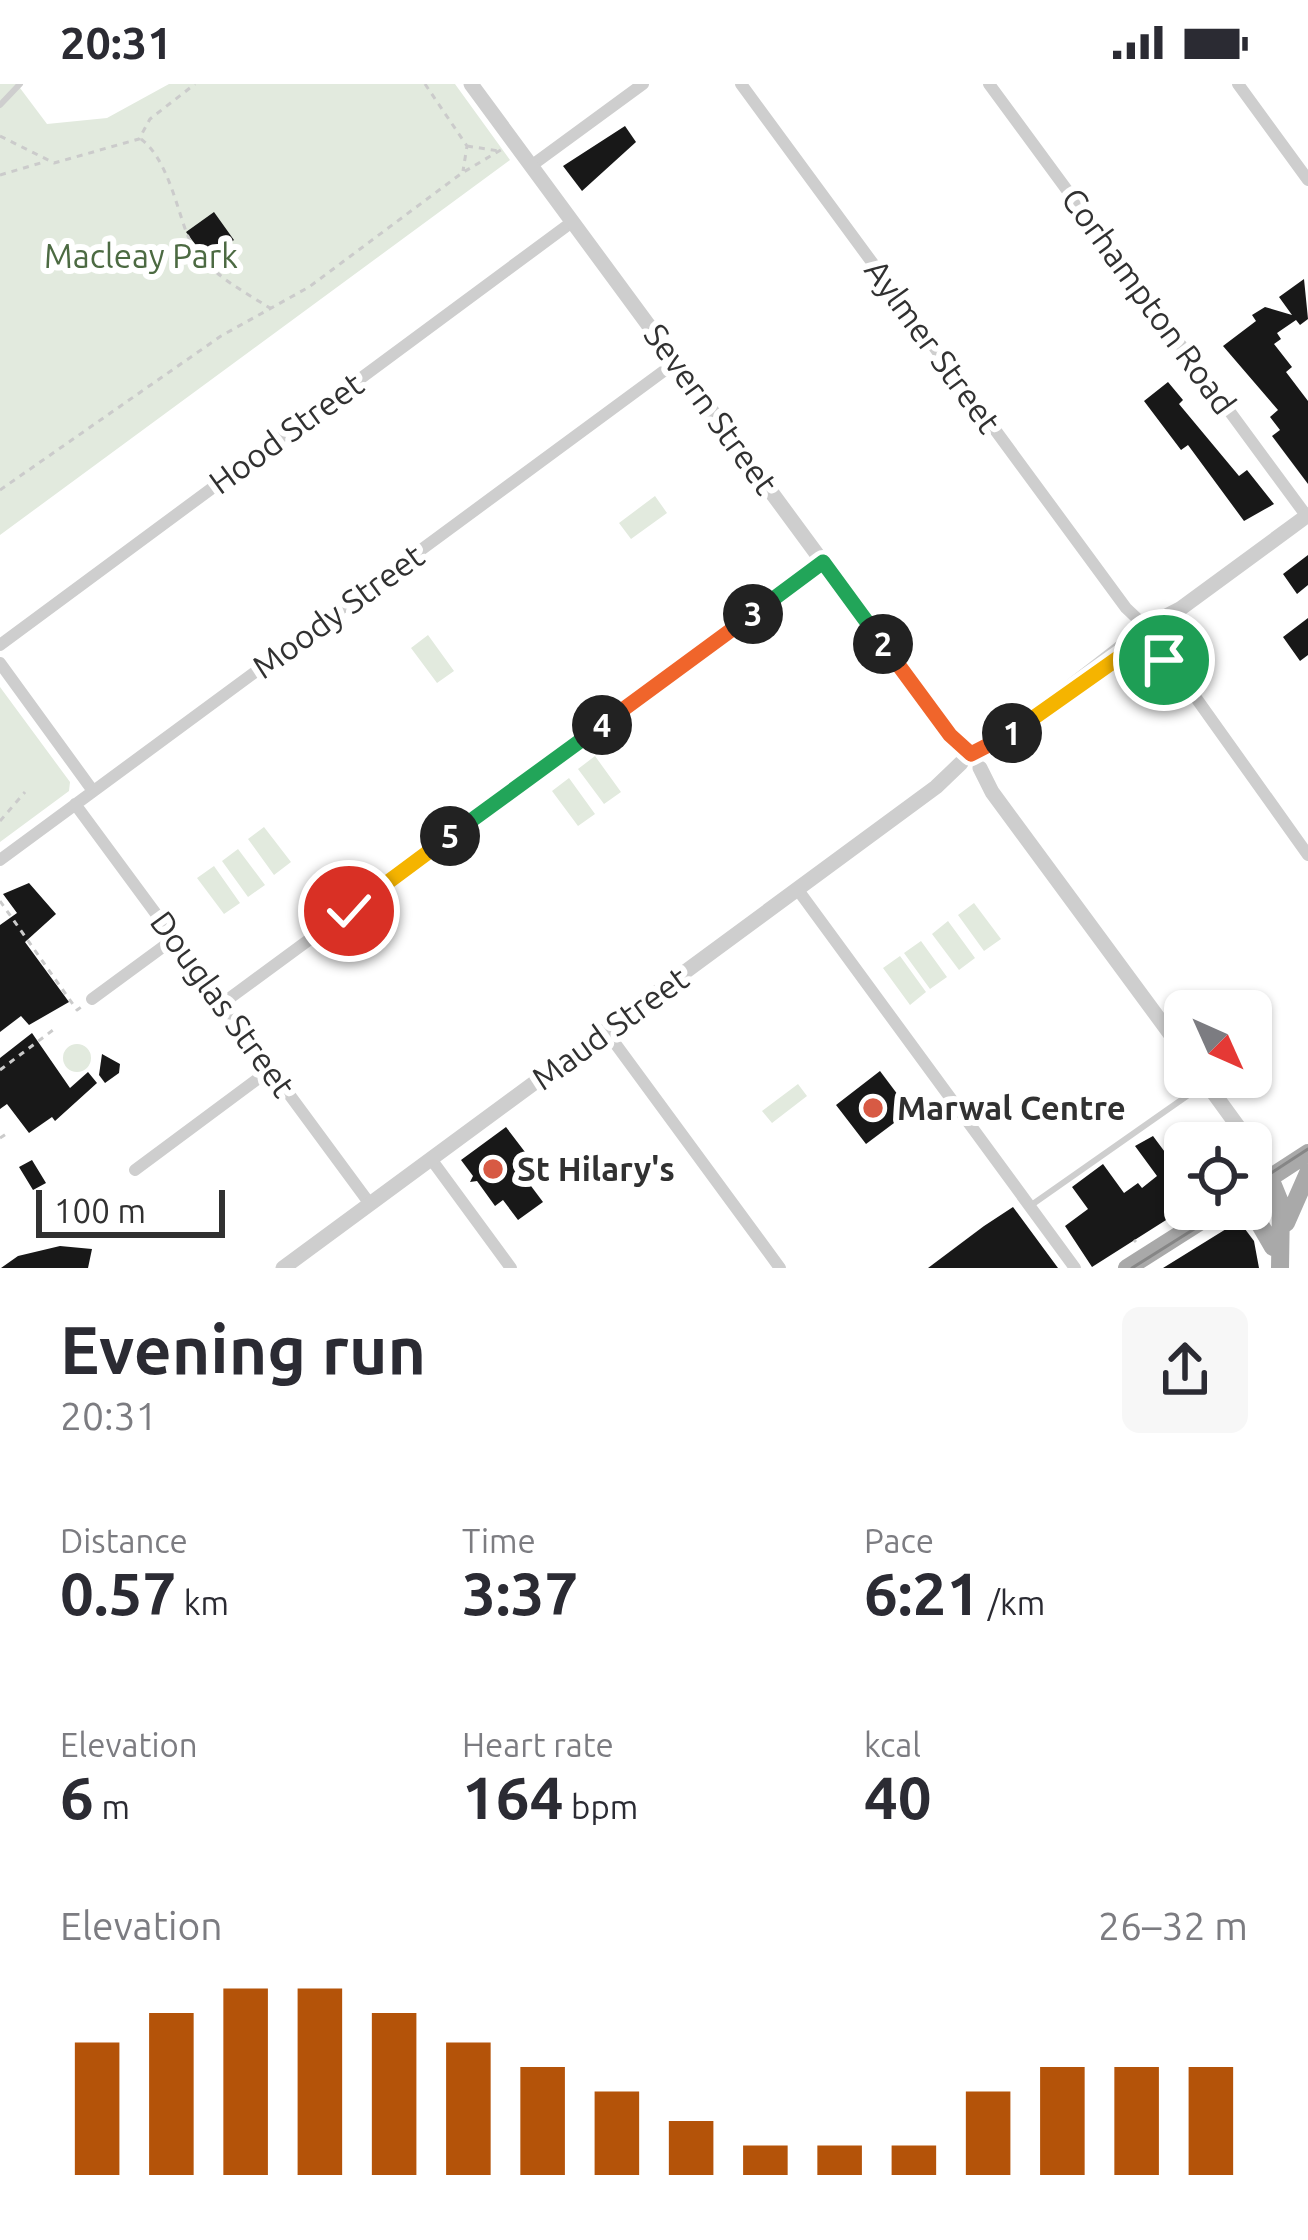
<!DOCTYPE html>
<html lang="en">
<head>
<meta charset="utf-8">
<style>
	body { margin:0; font-family:Ubuntu,sans-serif; background:#f7f7f7; color:#2b2b33; height:100vh; display:flex; flex-direction:column; font-size:45px; white-space:nowrap }
	* { box-sizing:border-box; margin:0 }
	p { font-size:39px; color:#7c7c81 }
	.icon { flex:none; width:66px; height:66px; fill:none; stroke:currentColor; stroke-width:2; stroke-linecap:round; stroke-linejoin:round }
	.map { position:relative; height:1184px; overflow:hidden }
	.panel { display:flex; flex-direction:column; background:#fff; flex:1 }
	.panel>* { flex:none }
	.needle { width:78px; rotate:135deg }
	.controls { position:absolute; left:1164px; top:906px; display:grid; gap:24px }
	.controls a { display:grid; place-items:center; width:108px; height:108px; border-radius:18px; background:#fff; box-shadow:0 3px 9px #0004; font-size:60px }
	.scale { position:absolute; left:36px; bottom:30px; width:189px; box-sizing:border-box; padding-left:12px; border:6px solid #313131; border-top:0; font-size:33px; line-height:42px; white-space:nowrap; color:#313131; -webkit-text-stroke:9px #fff; paint-order:stroke }
	.pin { position:absolute; display:grid; place-items:center; width:102px; height:102px; color:#fff; margin:-51px; border:6px solid #fff; border-radius:50%; box-shadow:0 3px 12px #0007 }
	.km { position:absolute; width:60px; height:60px; margin:-30px; border-radius:50%; background:#222; color:#fff; font-size:33px; line-height:60px; text-align:center }
	.round { display:grid; place-items:center; flex:none; width:126px; height:126px; border-radius:18px; background:#f7f7f7 }
	.summary { display:flex; align-items:center; justify-content:space-between; height:204px; padding:0 60px }
	h1 { font-size:66px; font-weight:700; line-height:90px }
	.figures { display:grid; grid-template-columns:repeat(3,1fr); gap:18px; height:204px; padding:12px 60px }
	.figures div { display:grid; align-content:center }
	.figures b { font-size:60px; font-weight:700 }
	.figures small { font-size:33px; font-weight:400 }
	.figures p { font-size:33px }
	.chart { height:336px; padding:24px 60px }
	.chart p { display:flex; justify-content:space-between }
	.chart svg { width:100%; height:216px; margin-top:12px; stroke:#b45309; stroke-width:6 }
	.status { display:flex; justify-content:space-between; align-items:center; height:84px; padding:0 60px; background:#fff; direction:ltr }
	.status svg { height:33px; fill:currentColor }
	.map>svg:first-child { display:block }
</style>
</head>
<body>
<div class="status"><b>20:31</b><svg viewBox="0 0 49 12"><path d="M0 12V9h3v3zM5 12V6h3v6zM10 12V3h3v9zM15 12V0h3v12zM26 1h20v11H26zM47 4h2v5h-2z"/></svg></div>
<div class="map">
<svg width="1308" height="1184" viewBox="0 0 1308 1184">
	<rect width="100%" height="100%" fill="#fff"/>
	<path fill="#e2eade" d="M0 0H17L47 40 107 34 169 0H455L510 76 0 451Z
		M655 412 667 429 631 455 619 439Z
		M428 551 454 587 437 599 411 564Z
		M0 603 70 698 69 707 0 758Z
		M595 672 621 708 604 720 578 685Z
		M569 694 595 730 578 742 552 707Z
		M264 743 291 778 274 791 248 755Z
		M238 765 265 801 248 813 222 777Z
		M214 782 240 819 224 830 197 794Z
		M974 819 1001 855 984 867 958 831Z
		M948 837 975 874 959 886 932 850Z
		M921 857 947 893 930 905 904 869Z
		M900 872 926 908 910 921 883 884Z
		M63 974a14 14 0 1 1 28 0a14 14 0 1 1-28 0Z
		M798 1000 807 1012 772 1039 762 1027Z"/>
	<path fill="#181818" d="M625 42 636 58 582 107 563 82Z
		M214 128 234 156 207 176 186 148Z
		M1304 195 1308 235 1300 241 1296 236 1277 249 1281 255 1274 260 1292 283 1286 288 1308 317V400L1272 352 1280 346 1270 333 1278 326 1223 262 1256 237 1252 231 1265 223 1292 231 1279 213Z
		M1168 298 1183 316 1179 320 1239 392 1247 386 1274 420 1244 437 1188 361 1181 366 1144 317Z
		M1308 471V501L1297 510 1283 490Z
		M1308 534V571L1300 577 1283 553Z
		M29 799 56 830 25 858 69 918 29 941 21 932 0 948V841L17 829 3 810Z
		M32 949 70 1004 88 988 97 999 55 1037 52 1033 29 1049 7 1020 0 1025V974Z
		M102 970 120 980 119 989 105 999 99 991Z
		M880 987 910 1027 866 1060 836 1021Z
		M506 1043 541 1089 528 1098 543 1118 518 1136 503 1116 495 1122 477 1097 470 1098 473 1092 461 1076Z
		M1153 1052 1179 1087 1185 1082V1124L1092 1183 1065 1142 1088 1125 1072 1103 1103 1080 1124 1109 1138 1099 1142 1104 1157 1092 1135 1062Z
		M32 1076 46 1099 33 1106 19 1083Z
		M1013 1123 1058 1184H928L984 1142Z
		M1239 1137 1254 1157 1259 1184H1163Z
		M60 1162 92 1165 88 1184H1L18 1172Z"/>
	<g fill="none" stroke-linecap="round" stroke-linejoin="round">
		<path stroke="#cbcbcb" stroke-width="3" stroke-dasharray="6 6" stroke-linecap="butt" d="M425 0 467 62 463 87
			M0 52 54 79 139 55 150 35 195 0
			M141 55C167 75 176 121 187 150 202 187 242 206 273 226
			M467 62 499 67
			M0 91 44 78
			M0 406 221 252 309 203 462 89 504 64
			M0 737 25 708
			M0 817 77 926 84 921
			M0 986 53 946
			M0 1054 6 1050
			M1134 1156 1136 1158"/>
		<path stroke="#cecece" stroke-width="6" d="M0 21 20 0
			M1030 1122 1204 1000"/>
		<path stroke="#cecece" stroke-width="12" d="M741 0 1126 524 1144 541
			M989 0 1308 434
			M1238 0 1308 96
			M531 82 643 0
			M1154 555 1308 771
			M0 561 572 138
			M0 579 93 707
			M75 720 370 1120
			M0 776 676 278
			M798 806 1075 1184
			M92 915 175 854
			M223 919 823 478
			M606 947 780 1184
			M431 1075 511 1184
			M135 1086 271 985"/>
		<path stroke="#cecece" stroke-width="15" d="M471 0 950 651 971 670
			M1137 550a9 9 0 1 1 18 0a9 9 0 1 1-18 0Z
			M1149 541 1180 525 1308 431
			M974 670 1003 655 1136 552
			M980 684 992 708 1185 970
			M1202 993 1250 1059
			M1251 1060 1270 1094
			M283 1184 936 703 961 679"/>
		<path stroke="#a9a9a9" stroke-width="18" d="M1270 1094 1281 1121 1280 1184
			M1251 1106 1308 1069
			M1251 1125 1273 1163
			M1286 1139 1308 1089
			M1127 1184 1220 1125"/>
		<path stroke="#868686" stroke-width="3" d="M1251 1102 1308 1065
			M1132 1184 1226 1125"/>
	</g>
	<g fill="none" stroke-linecap="round" stroke-linejoin="round">
		<defs>
			<path id="split-1" d="M1012 649 1138 560H1147L1164 576"/>
			<path id="split-2" d="M883 560 950 651 971 670 1012 649"/>
			<path id="split-3" d="M753 530 823 478 883 560"/>
			<path id="split-4" d="M602 641 753 530"/>
			<path id="split-5" d="M450 752 602 641"/>
			<path id="split-6" d="M349 827 450 752"/>
		</defs>
		<use href="#split-1" stroke="#fff" stroke-width="24"/>
		<use href="#split-2" stroke="#fff" stroke-width="24"/>
		<use href="#split-3" stroke="#fff" stroke-width="24"/>
		<use href="#split-4" stroke="#fff" stroke-width="24"/>
		<use href="#split-5" stroke="#fff" stroke-width="24"/>
		<use href="#split-6" stroke="#fff" stroke-width="24"/>
		<use href="#split-1" stroke="#f5b400" stroke-width="15"/>
		<use href="#split-2" stroke="#f0652b" stroke-width="15"/>
		<use href="#split-3" stroke="#22a559" stroke-width="15"/>
		<use href="#split-4" stroke="#f0652b" stroke-width="15"/>
		<use href="#split-5" stroke="#22a559" stroke-width="15"/>
		<use href="#split-6" stroke="#f5b400" stroke-width="15"/>
	</g>
	<g fill="#d75a44" stroke="#fff" stroke-width="4.5">
		<circle cx="873" cy="1024" r="12"/>
		<circle cx="493" cy="1085" r="12"/>
	</g>
	<g text-anchor="middle" stroke-width="12" stroke-linejoin="round" paint-order="stroke">
		<g font-size="33" fill="#4c6a42" stroke="#fff">
			<text x="141" y="184">Macleay Park</text>
		</g>
		<g font-size="33" fill="#313131" stroke="#fff">
			<text transform="translate(1149 217) rotate(54)" y="12">Corhampton Road</text>
			<text transform="translate(933 262) rotate(54)" y="12">Aylmer Street</text>
			<text transform="translate(711 325) rotate(54)" y="12">Severn Street</text>
			<text transform="translate(286 349) rotate(-36)" y="12">Hood Street</text>
			<text transform="translate(338 527) rotate(-36)" y="12">Moody Street</text>
			<text transform="translate(223 920) rotate(54)" y="12">Douglas Street</text>
			<text transform="translate(610 944) rotate(-36)" y="12">Maud Street</text>
		</g>
		<g font-size="33" font-weight="bold" fill="#313131" stroke="#fff" text-anchor="start">
			<text x="897" y="1036">Marwal Centre</text>
			<text x="517" y="1097">St Hilary's</text>
		</g>
	</g>
</svg>
<div class="controls">
<a><svg class="needle" viewBox="-14 -14 28 28"><path d="M0-13l5 13h-10z" fill="#e53935"/><path d="M0 13l5-13h-10z" fill="#7c7c81"/></svg></a>
<a><svg class="icon" aria-label="locate" viewBox="0 0 24 24"><circle cx="12" cy="12" r="6"/><path d="M12 2v4M12 18v4M2 12h4M18 12h4"/></svg></a>
</div>
<div class="scale">100 m</div>
<div class="pin" style="left:1164px;top:576px;background:#1e9e55"><svg class="icon" aria-label="arrive" viewBox="0 0 24 24"><path d="M6 21V4h12l-3 4 3 4H6"/></svg></div>
<div class="pin" style="left:349px;top:827px;background:#d93025"><svg class="icon" aria-label="check" viewBox="0 0 24 24"><path d="M5 12l5 5 9-10"/></svg></div>
<b class="km" style="left:1012px;top:649px">1</b>
<b class="km" style="left:883px;top:560px">2</b>
<b class="km" style="left:753px;top:530px">3</b>
<b class="km" style="left:602px;top:641px">4</b>
<b class="km" style="left:450px;top:752px">5</b>
</div>
<section class="panel">
<div class="summary"><div><h1>Evening run</h1><p>20:31</p></div><a class="round"><svg class="icon" aria-label="share" viewBox="0 0 24 24"><path d="M12 15V3M7 8l5-5 5 5M5 13v7h14v-7"/></svg></a></div>
<div class="figures">
<div><p>Distance</p><b>0.57<small> km</small></b></div>
<div><p>Time</p><b>3:37</b></div>
<div><p>Pace</p><b>6:21<small> /km</small></b></div>
</div>
<div class="figures">
<div><p>Elevation</p><b>6<small> m</small></b></div>
<div><p>Heart rate</p><b>164<small> bpm</small></b></div>
<div><p>kcal</p><b>40</b></div>
</div>
<div class="chart"><p><span>Elevation</span>26–32 m</p>
<svg viewBox="0 0 160 44" preserveAspectRatio="none"><path d="M5 44V17M15 44V11M25 44V6M35 44V6M45 44V11M55 44V17M65 44V22M75 44V27M85 44V33M95 44V38M105 44V38M115 44V38M125 44V27M135 44V22M145 44V22M155 44V22"/></svg>
</div>
</section>
</body>
</html>
